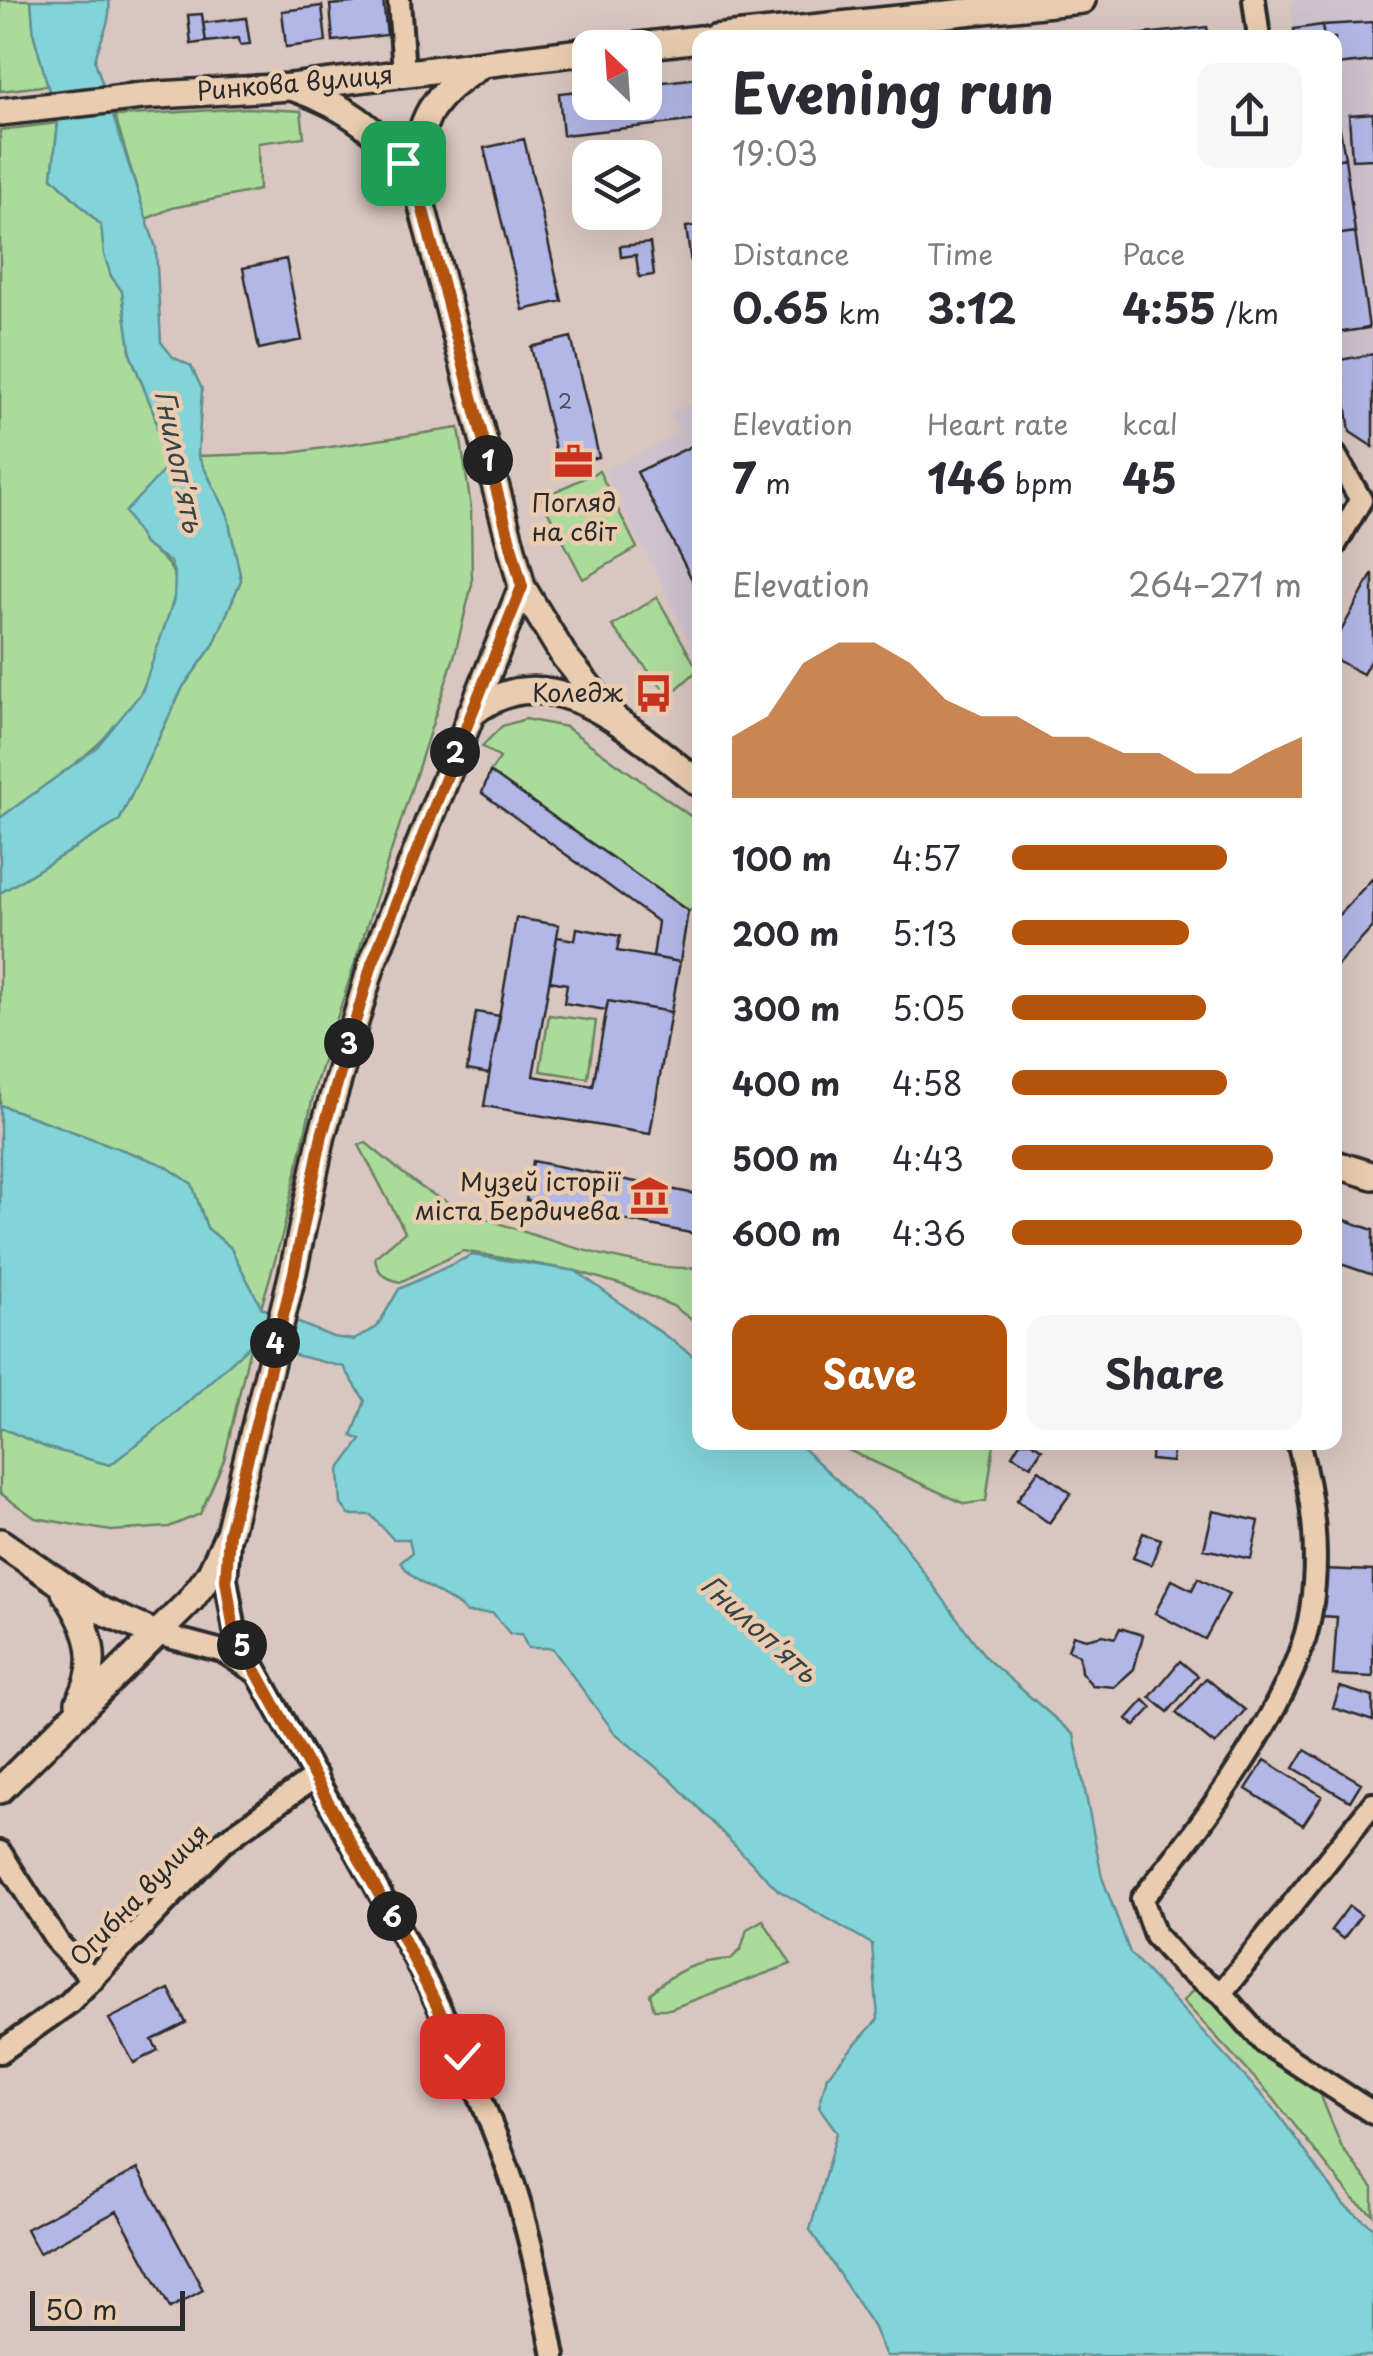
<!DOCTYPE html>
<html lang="en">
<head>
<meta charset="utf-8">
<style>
	body { margin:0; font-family:"Playpen Sans",sans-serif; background:#f7f7f7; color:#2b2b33; height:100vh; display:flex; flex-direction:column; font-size:38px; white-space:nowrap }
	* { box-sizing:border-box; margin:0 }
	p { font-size:32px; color:#7c7c81 }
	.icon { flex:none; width:55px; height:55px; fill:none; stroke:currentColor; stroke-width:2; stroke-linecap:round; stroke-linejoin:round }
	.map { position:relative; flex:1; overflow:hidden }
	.panel { position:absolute; left:692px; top:30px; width:650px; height:1420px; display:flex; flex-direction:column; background:#fff; border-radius:20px; box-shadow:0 10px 40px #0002 }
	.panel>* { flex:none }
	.needle { width:65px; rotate:335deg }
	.controls { position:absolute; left:572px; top:30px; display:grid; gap:20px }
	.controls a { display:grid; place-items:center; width:90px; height:90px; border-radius:20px; background:#fff; box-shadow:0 10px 40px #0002; font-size:50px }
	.scale { position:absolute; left:30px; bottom:25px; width:155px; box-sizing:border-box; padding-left:10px; border:5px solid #2b2b2b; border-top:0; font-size:28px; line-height:35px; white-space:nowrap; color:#2b2b2b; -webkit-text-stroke:8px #eacdb0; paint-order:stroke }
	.pin { position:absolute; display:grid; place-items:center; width:85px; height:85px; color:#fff; margin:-42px; border-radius:20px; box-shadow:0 5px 15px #0006 }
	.km { position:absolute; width:50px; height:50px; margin:-25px; border-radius:50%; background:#222; color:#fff; font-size:28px; line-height:50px; text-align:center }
	.round { display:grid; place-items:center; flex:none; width:105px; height:105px; border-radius:20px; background:#f7f7f7 }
	.summary { display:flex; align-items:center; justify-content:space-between; height:170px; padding:0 40px }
	h1 { font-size:55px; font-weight:700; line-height:75px }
	.figures { display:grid; grid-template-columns:repeat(3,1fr); gap:15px; height:170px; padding:10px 40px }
	.figures div { display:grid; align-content:center }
	.figures b { font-size:42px; font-weight:700 }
	.figures small { font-size:28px; font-weight:400 }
	.figures p { font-size:28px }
	.chart { height:280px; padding:20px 40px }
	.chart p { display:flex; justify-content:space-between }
	.chart svg { width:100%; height:180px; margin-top:10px; fill:#b45309; opacity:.7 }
	.button { display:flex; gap:20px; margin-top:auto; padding:20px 40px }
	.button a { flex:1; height:115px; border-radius:20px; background:#b45309; color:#fff; font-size:40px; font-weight:700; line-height:115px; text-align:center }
	.button a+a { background:#f7f7f7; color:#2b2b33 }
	ul { padding:0 40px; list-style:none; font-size:32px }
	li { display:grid; grid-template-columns:160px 120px 1fr; align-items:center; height:75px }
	li i { height:25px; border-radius:12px; background:#b45309 }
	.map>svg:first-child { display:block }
</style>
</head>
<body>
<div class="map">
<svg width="1373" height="2356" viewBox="0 0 1373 2356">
	<rect width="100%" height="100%" fill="#dac6c1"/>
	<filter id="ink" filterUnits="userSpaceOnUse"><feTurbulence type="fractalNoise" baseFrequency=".01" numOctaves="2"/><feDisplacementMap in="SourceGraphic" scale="20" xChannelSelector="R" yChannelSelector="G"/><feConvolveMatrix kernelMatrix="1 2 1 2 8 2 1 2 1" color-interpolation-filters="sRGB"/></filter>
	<g filter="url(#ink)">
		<path fill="#cec2cd" d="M1290 0H1373V447L1350 432 1335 324V38L1295 37Z
			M700 400V662L604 470 679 434 670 413Z"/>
		<path fill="#abdb9b" stroke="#6b8363" stroke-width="2.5" d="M0 0H31L34 36 50 85 0 91Z
			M247 108 301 111 304 137 258 143 259 190 172 208 146 219 115 116Z
			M58 123 52 177 101 225 111 276 122 291 131 356 154 413 166 468 144 544C186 573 179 585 164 629 157 649 152 670 143 688 121 737 43 788 0 818V130Z
			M459 428 471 507 472 584 455 654 316 1083 283 1232 261 1308 230 1247 207 1228 192 1184 164 1165 0 1105V893L119 821 183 687 214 644 241 580 227 513 198 456 290 453Z
			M599 471 637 548 583 579 541 498Z
			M657 597 698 670 669 696 612 626Z
			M525 719 566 727 700 823V909L688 911 490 772 500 758 482 746 502 726Z
			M549 1015 596 1021 588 1078 540 1071Z
			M366 1143C383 1156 410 1181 427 1191 476 1221 644 1276 700 1267V1326L673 1306 626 1286 576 1271 463 1251 400 1282C384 1278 377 1273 375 1257L405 1232 359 1145Z
			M251 1343 224 1460 200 1514 169 1527 111 1531 35 1518 0 1493V1427L45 1447 110 1465 169 1419Z
			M833 1443H994L986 1501 965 1504Z
			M763 1920 791 1964 670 2009H654L650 1994C674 1970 698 1961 731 1959L741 1949 747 1929Z
			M1194 1989 1214 1997 1265 2056 1317 2086 1342 2148 1373 2188V2214L1355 2201 1273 2098 1183 2001Z"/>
		<path fill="#82d4d9" stroke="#5f9093" stroke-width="2.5" d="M31 0H109C112 25 99 38 95 61L156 248 161 342 173 357 191 366 202 389 198 456 227 513 241 580 214 644 183 687 119 821 0 893V818L95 749 142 692 174 599 175 575 170 562 144 544 125 512 166 468 154 413 131 356 122 291 111 276 104 255 101 225 52 177 58 123 34 36Z
			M0 1105 164 1165 192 1184 207 1228 230 1247 262 1308 333 1337 354 1340 377 1327 399 1289 472 1255 576 1271 700 1361V1442L797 1443 895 1533 987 1659 1074 1735 1102 1877 1130 1953 1273 2107 1344 2205 1373 2227V2356H886L873 2326 810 2230 837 2132 819 2107 827 2076 878 2019 872 1944 778 1890 670 1779 614 1732 552 1648H528L521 1634H510L493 1613H467C447 1593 415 1587 401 1562L412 1553 409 1539H393L371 1515H349L341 1504 339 1470 361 1440 352 1436 365 1401 344 1367 251 1344 169 1419 110 1465 45 1447 0 1427Z"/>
		<path fill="#b3b7e8" stroke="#2b2b2b" stroke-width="2.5" d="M383 0 387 35 333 41 330 5Z
			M322 6 326 42 286 47 282 11Z
			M202 14 206 42 191 44 188 15Z
			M246 18 250 44 240 45 239 38 206 42 203 23Z
			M1373 22V61L1335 65V38H1324L1322 25Z
			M1322 25 1324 38H1295L1294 29Z
			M1207 27 1209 38H1108Z
			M700 78V120L563 135 559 93 590 90V102H645V84Z
			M1335 100 1345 158 1335 160Z
			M1373 113V159L1352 160 1349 115Z
			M524 139 562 301 523 310 484 148Z
			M1345 158 1355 232 1335 235V160Z
			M700 225V313H698L686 227Z
			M1355 232 1369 328 1336 333 1335 235Z
			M650 243 654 275 639 277 636 255 621 257 620 246Z
			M286 259 302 340 259 349 243 268Z
			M571 337 599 457 559 466 531 347Z
			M1373 354V447L1350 432 1340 360Z
			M700 442 698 513 700 595 637 472Z
			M1373 573V655L1363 674 1335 659V642Z
			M490 772 688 911 680 962 653 957 658 922 482 793Z
			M1373 878V927L1335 968V919Z
			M516 918 559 925 533 1076 593 1086 608 1001 671 1012 650 1134 484 1106Z
			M577 928 620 936 617 951 680 962 671 1012 608 1001 606 1010 564 1003 567 984 550 981 557 937 575 940Z
			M476 1012 500 1016 489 1074 467 1070Z
			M533 1161 700 1195V1235L526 1200Z
			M1342 1219 1373 1230V1275L1335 1262V1237Z
			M1020 1442H1031L1042 1449 1031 1466 1012 1455Z
			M1152 1442H1174L1172 1462 1151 1460Z
			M1039 1470 1071 1493 1049 1523 1017 1500Z
			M1213 1511 1259 1521 1251 1559 1204 1549Z
			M1143 1533 1161 1539 1151 1565 1133 1558Z
			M1323 1569 1373 1571V1677L1333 1675 1337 1617 1320 1616Z
			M1198 1578 1229 1594 1205 1639 1155 1613 1172 1580 1192 1590Z
			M1120 1628 1143 1635 1134 1669 1114 1687 1092 1685 1081 1672 1079 1655 1068 1650 1073 1635 1086 1639 1103 1635 1115 1638Z
			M1180 1661 1198 1676 1168 1712 1150 1697Z
			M1206 1678 1245 1710 1215 1745 1176 1713Z
			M1340 1687 1373 1697V1721L1333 1708Z
			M1144 1700 1152 1708 1135 1726 1127 1719Z
			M1305 1750 1361 1783 1350 1801 1294 1768Z
			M1265 1760 1322 1796 1303 1825 1246 1789Z
			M1349 1906 1361 1915 1343 1939 1331 1930Z
			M169 1989 186 2023 152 2040 158 2050 134 2063 109 2019Z
			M138 2169 203 2290 170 2308 117 2211 39 2253 26 2229Z"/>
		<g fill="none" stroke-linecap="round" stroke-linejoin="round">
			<defs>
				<path id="minor" d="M399 0 404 73
					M1254 0 1259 38
					M1335 455 1361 500
					M1335 545 1361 500
					M1298 1442C1313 1498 1320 1552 1311 1610 1299 1696 1198 1831 1142 1899L1155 1935 1183 1966 1221 1993 1265 2043 1373 2113
					M229 1541 226 1579 235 1631C331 1814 447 1989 514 2186 532 2242 543 2299 554 2356
					M154 1633 222 1651 254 1671
					M0 1852 59 1944 93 1979
					M1221 1993 1373 1804
					M0 2052 69 2003 222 1843 316 1776"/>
				<path id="major" d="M714 38 1082 0
					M621 48 700 39
					M291 87C348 106 386 134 417 187L522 587 564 656 616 720
					M0 112 142 96 291 87 590 51
					M417 186C416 125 426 99 479 67
					M470 715C550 647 636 736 700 784
					M1335 1164 1373 1176
					M0 1542 98 1609 154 1633
					M65 1592C90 1628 102 1662 79 1702
					M0 1790 190 1601 210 1574 229 1533 293 1272 322 1135 372 964 522 587"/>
			</defs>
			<use href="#minor" stroke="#2b2b2b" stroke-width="28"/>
			<use href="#major" stroke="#2b2b2b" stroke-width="32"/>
			<use href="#minor" stroke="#eacdb0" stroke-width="20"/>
			<use href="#major" stroke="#eacdb0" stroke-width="25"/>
		</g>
	</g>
	<g fill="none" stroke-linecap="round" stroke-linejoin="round" filter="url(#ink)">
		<defs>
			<path id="route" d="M403 163 417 187 522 587 372 964 322 1135 294 1272 229 1533 226 1580 234 1631 401 1934 462 2056"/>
		</defs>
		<use href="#route" stroke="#fff" stroke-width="20"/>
		<use href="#route" stroke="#b45309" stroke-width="12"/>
	</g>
	<defs>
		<symbol id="office-bare" viewBox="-9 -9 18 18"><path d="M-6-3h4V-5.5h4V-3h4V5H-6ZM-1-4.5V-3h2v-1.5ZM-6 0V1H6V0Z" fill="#c8321e" stroke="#eacdb0" stroke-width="2.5" paint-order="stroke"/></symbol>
		<symbol id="bus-bare" viewBox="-9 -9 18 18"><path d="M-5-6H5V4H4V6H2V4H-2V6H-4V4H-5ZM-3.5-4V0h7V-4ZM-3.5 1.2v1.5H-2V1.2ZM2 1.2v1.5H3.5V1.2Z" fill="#c8321e" stroke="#eacdb0" stroke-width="2.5" paint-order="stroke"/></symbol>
		<symbol id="museum-bare" viewBox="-9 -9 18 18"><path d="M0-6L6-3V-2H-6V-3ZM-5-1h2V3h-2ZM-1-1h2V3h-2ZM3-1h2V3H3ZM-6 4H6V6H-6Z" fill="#c8321e" stroke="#eacdb0" stroke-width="2.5" paint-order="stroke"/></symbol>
	</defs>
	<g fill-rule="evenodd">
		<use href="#office-bare" x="546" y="434" width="55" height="55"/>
		<use href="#bus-bare" x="626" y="666" width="55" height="55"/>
		<use href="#museum-bare" x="622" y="1168" width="55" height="55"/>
	</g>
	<g text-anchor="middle" stroke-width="9" stroke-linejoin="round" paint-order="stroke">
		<g font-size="20" fill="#4d4e5a">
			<text x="565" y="409">2</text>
		</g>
		<g font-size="25" fill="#2b2b2b" stroke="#eacdb0">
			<text transform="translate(295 83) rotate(-5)" y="9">Ринкова вулиця</text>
			<text transform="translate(139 1895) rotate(-46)" y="9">Огибна вулиця</text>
		</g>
		<g font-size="25" fill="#2b2b2b" stroke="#eacdb0" text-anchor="end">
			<text x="574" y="512" text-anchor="middle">Погляд<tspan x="574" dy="29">на світ</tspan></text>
			<text x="623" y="702">Коледж</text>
			<text x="620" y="1191">Музей історії<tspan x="620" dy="29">міста Бердичева</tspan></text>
		</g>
		<g font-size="28" font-style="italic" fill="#384445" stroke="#eacdb0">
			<text transform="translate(179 461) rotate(78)" y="10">Гнилоп'ять</text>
			<text transform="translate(759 1629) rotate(42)" y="10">Гнилоп'ять</text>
		</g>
	</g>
</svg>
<div class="controls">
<a><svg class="needle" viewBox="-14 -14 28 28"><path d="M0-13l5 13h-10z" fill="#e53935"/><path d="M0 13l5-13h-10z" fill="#7c7c81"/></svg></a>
<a><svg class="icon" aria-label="layers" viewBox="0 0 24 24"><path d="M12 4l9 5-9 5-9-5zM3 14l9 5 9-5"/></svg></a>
</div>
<div class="scale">50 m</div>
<div class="pin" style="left:403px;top:163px;background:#1e9e55"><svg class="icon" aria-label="arrive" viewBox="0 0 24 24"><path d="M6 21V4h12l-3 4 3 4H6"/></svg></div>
<div class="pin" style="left:462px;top:2056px;background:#d93025"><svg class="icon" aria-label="check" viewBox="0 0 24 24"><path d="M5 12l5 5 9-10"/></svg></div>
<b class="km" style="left:488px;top:460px">1</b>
<b class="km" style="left:455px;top:752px">2</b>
<b class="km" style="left:349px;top:1043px">3</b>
<b class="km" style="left:275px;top:1343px">4</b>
<b class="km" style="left:242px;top:1645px">5</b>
<b class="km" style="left:392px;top:1916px">6</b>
<section class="panel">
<div class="summary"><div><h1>Evening run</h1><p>19:03</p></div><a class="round"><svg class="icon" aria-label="share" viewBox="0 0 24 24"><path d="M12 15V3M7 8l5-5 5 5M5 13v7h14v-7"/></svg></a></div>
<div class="figures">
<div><p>Distance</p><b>0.65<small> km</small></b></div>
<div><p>Time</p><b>3:12</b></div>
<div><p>Pace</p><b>4:55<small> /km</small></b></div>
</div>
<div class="figures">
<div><p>Elevation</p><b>7<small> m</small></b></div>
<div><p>Heart rate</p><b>146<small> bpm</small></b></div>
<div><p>kcal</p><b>45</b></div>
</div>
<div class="chart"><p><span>Elevation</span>264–271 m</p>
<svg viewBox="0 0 160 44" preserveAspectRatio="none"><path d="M0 44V29L10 24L20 11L30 6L40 6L50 11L60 20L70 24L80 24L90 29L100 29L110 33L120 33L130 38L140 38L150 33L160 29V44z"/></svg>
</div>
<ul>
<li><b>100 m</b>4:57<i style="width:74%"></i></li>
<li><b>200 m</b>5:13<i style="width:61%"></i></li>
<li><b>300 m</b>5:05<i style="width:67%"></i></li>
<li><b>400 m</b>4:58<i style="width:74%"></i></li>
<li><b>500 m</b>4:43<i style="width:90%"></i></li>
<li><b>600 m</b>4:36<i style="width:100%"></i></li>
</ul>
<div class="button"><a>Save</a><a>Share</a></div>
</section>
</div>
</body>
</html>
